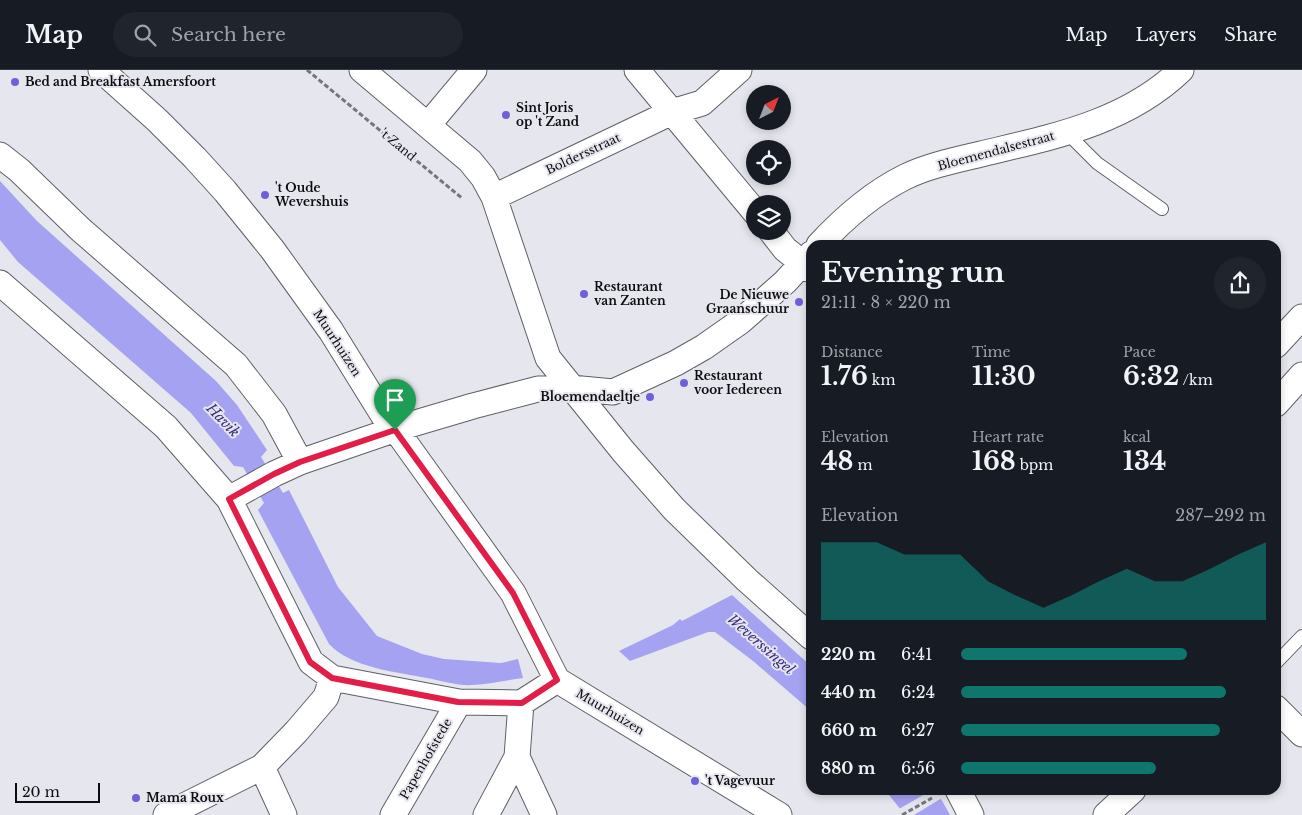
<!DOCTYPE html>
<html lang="en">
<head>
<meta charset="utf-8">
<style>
	body { margin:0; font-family:"Libre Baskerville",serif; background:#20242c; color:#f1f3f6; height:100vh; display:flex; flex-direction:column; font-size:19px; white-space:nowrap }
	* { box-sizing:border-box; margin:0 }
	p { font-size:16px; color:#9ea1a6 }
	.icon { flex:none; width:28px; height:28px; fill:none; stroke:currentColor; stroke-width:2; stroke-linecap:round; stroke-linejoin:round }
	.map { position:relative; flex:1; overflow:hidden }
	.panel { position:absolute; left:806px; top:170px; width:475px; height:555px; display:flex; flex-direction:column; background:#171b24; border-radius:15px; box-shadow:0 2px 8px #0003 }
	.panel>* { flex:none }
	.needle { width:32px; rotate:42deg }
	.controls { position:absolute; left:746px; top:15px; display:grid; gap:10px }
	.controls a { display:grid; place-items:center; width:45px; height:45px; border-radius:50%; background:#171b24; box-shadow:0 2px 8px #0003; font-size:25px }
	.scale { position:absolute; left:15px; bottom:12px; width:85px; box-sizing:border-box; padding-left:5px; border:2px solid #0d0d10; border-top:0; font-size:14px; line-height:18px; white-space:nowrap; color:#0d0d10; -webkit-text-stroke:4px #e6e6ee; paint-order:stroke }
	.pin { position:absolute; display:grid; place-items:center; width:42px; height:42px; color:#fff; margin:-51px -21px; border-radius:50% 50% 50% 0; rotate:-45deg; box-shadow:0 0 5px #0007 }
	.pin .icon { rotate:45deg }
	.round { display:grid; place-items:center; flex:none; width:52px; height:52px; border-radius:26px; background:#20242c }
	.headline { display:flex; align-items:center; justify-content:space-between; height:85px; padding:0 15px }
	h1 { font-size:28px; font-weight:800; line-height:38px }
	.metrics { display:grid; grid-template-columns:repeat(3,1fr); gap:8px; height:85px; padding:5px 15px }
	.metrics div { display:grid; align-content:center }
	.metrics b { font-size:25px; font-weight:800 }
	.metrics small { font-size:14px; font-weight:400 }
	.metrics p { font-size:14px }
	.chart { height:140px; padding:10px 15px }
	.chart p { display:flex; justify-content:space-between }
	.chart svg { width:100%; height:90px; margin-top:5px; fill:#0f766e; opacity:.7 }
	ul { padding:0 15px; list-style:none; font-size:16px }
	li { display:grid; grid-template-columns:80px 60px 1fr; align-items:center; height:38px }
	li i { height:12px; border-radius:6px; background:#0f766e }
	header { display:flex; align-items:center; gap:30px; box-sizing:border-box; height:70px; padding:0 25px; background:#171b24; border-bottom:1px solid #363941 }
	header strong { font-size:24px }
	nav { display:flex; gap:28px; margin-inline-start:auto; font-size:18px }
	.search { width:350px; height:45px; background:#20242c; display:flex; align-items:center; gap:12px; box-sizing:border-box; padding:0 18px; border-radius:28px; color:#9ea1a6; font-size:19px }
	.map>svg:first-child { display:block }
</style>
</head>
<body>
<header>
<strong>Map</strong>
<div class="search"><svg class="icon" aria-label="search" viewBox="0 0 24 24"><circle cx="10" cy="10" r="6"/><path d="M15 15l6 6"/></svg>Search here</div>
<nav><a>Map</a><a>Layers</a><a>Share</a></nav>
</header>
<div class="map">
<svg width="1302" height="745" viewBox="0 0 1302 745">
	<rect width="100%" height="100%" fill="#e6e6ee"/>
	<path fill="#a5a2f2" d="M0 111 37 151 216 311 237 335 267 380 261 387 283 423 289 420 338 517 377 566 422 584 444 589 501 593 518 589 523 608C507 610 490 614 473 615 458 616 442 611 427 608 397 602 351 598 329 574L258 440 264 433 243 397 234 396 191 343 18 192 0 170Z
		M732 525 811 596V641L753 591 715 562H708L630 591 619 581 673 555 680 549 682 551Z
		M885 720H936L950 745H905Z"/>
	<path fill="#e6e6ee" d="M932 720H937L942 728 914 745H905L899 739Z"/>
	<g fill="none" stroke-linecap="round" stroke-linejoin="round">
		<defs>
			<path id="lane" d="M1067 63 1097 93 1162 139
				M1276 593 1302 566"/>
			<path id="street" d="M101 0 157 50 195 88 225 121 272 179 331 261 388 353 401 367 513 523 557 610 779 745
				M362 0 470 91 483 107 494 127 548 288 623 381 674 439 747 510 811 567
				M637 0 755 142
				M428 55 474 0
				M0 85 19 100 80 159 236 295 274 344 300 392
				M494 127 672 42 702 33 739 0
				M771 161 785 179 811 200
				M819 175C844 148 871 124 905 107 927 96 956 90 981 84 1052 67 1126 53 1181 0
				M0 213 166 357 229 429 311 592 332 608 459 632 521 633 557 610
				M1276 275 1302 247
				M1276 334 1302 305
				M229 429 274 404 300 392 402 357 473 336 538 319 571 318 613 322 676 293 704 277 741 251 785 212 811 184
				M1276 638 1302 664
				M517 687 544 745
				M262 697 284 745
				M958 720 971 745
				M166 745 262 697 296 662 326 627 332 608
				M393 745 459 632
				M486 745 517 687 521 633
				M1106 745 1133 720"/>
		</defs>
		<use href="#lane" stroke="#5f6066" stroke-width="14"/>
		<use href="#street" stroke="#5f6066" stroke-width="27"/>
		<path stroke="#76767b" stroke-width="3" stroke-dasharray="5 2.5" stroke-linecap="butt" d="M307 0 463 129
			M902 745 932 728"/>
		<use href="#lane" stroke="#fff" stroke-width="12"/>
		<use href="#street" stroke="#fff" stroke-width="25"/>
	</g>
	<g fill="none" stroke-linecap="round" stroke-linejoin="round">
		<defs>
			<path id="route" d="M395 360 513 523 557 610 522 633 458 632 332 608 310 592 229 429 274 404 300 392Z"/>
		</defs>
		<use href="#route" stroke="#fff" stroke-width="10"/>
		<use href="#route" stroke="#e11d48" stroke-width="6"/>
	</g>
	<g fill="#6e60da" stroke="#e6e6ee" stroke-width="2">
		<circle cx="15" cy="12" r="5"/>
		<circle cx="506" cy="45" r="5"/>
		<circle cx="265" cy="125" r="5"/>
		<circle cx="584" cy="224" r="5"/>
		<circle cx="799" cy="232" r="5"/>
		<circle cx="684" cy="313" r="5"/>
		<circle cx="650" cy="327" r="5"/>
		<circle cx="695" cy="711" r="5"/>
		<circle cx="136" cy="728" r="5"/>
	</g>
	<g text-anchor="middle" stroke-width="4" stroke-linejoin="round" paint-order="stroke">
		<g font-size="12" font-weight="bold" fill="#0d0d10" stroke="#e6e6ee" text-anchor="start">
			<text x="25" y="16">Bed and Breakfast Amersfoort</text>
			<text x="516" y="42">Sint Joris<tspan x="516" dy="14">op 't Zand</tspan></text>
			<text x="275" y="122">'t Oude<tspan x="275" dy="14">Wevershuis</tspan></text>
			<text x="594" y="221">Restaurant<tspan x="594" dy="14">van Zanten</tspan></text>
			<text x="789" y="229" text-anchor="end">De Nieuwe<tspan x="789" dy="14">Graanschuur</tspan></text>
			<text x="694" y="310">Restaurant<tspan x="694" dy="14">voor Iedereen</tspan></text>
			<text x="640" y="331" text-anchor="end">Bloemendaeltje</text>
			<text x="705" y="715">'t Vagevuur</text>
			<text x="146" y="732">Mama Roux</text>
		</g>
		<g font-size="12" fill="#0d0d10" stroke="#e6e6ee">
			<text transform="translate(398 75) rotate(40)" y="4">'t Zand</text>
			<text transform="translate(996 81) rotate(-15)" y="4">Bloemendalsestraat</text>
			<text transform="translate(583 84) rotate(-25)" y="4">Boldersstraat</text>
			<text transform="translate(337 273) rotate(57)" y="4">Muurhuizen</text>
			<text transform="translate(610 642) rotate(31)" y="4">Muurhuizen</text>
			<text transform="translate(426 689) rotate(-60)" y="4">Papenhofstede</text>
		</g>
		<g font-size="14" font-style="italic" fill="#3b2b86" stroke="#e6e6ee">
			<text transform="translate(223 350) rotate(46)" y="5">Havik</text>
			<text transform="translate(761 574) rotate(41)" y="5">Weverssingel</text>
		</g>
	</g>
</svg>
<div class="controls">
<a><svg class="needle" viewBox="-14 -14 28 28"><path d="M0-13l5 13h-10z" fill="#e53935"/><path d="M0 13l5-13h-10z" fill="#9ea1a6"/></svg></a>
<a><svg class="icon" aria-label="locate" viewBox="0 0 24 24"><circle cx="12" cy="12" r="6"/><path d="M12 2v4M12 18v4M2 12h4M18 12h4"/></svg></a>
<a><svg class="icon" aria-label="layers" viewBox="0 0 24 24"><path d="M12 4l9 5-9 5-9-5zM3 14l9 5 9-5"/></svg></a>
</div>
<div class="scale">20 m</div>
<div class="pin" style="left:395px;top:360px;background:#1e9e55"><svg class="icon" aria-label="arrive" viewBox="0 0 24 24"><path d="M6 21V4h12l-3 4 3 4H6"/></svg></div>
<section class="panel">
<div class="headline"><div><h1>Evening run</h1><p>21:11 · 8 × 220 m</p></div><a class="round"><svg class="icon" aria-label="share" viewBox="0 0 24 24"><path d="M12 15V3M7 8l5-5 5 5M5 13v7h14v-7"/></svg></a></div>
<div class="metrics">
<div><p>Distance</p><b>1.76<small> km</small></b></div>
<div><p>Time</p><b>11:30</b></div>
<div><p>Pace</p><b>6:32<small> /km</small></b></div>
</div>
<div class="metrics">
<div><p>Elevation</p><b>48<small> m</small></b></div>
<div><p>Heart rate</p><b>168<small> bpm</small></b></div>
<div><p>kcal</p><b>134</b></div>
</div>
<div class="chart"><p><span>Elevation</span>287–292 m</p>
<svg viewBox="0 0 160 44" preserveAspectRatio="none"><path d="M0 44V6L10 6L20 6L30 12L40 12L50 12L60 25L70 32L80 38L90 32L100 25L110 19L120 25L130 25L140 19L150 12L160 6V44z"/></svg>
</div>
<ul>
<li><b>220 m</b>6:41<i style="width:74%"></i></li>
<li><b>440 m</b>6:24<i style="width:87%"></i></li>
<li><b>660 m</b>6:27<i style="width:85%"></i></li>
<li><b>880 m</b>6:56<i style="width:64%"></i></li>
</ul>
</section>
</div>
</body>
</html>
